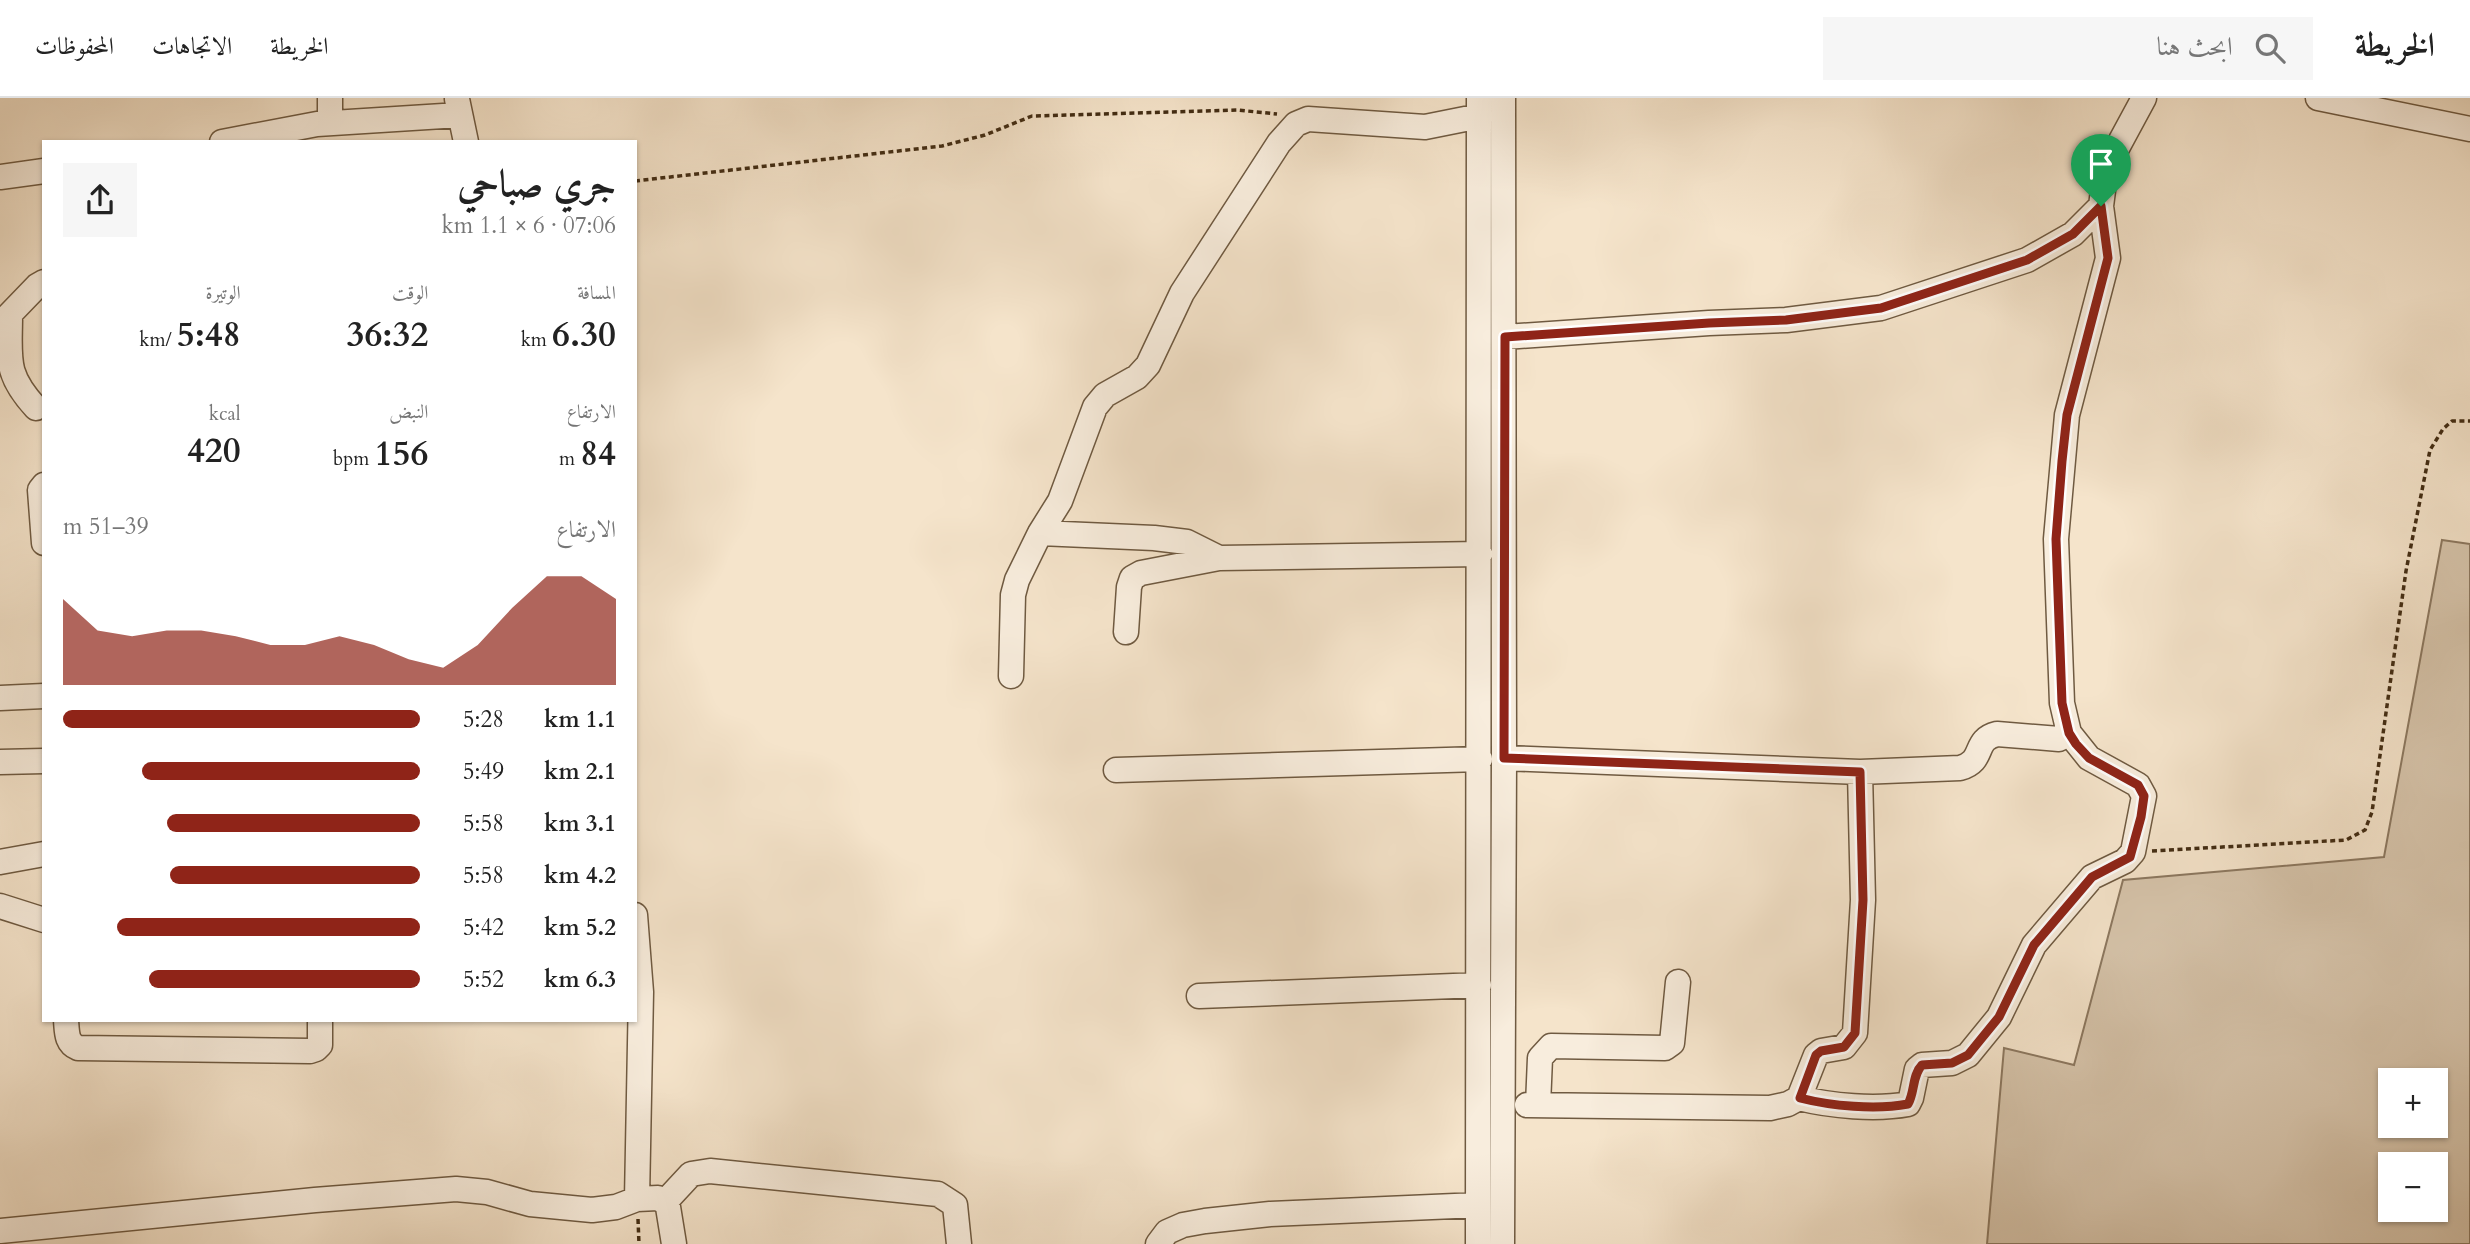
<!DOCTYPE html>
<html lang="ar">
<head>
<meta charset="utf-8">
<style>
	body { margin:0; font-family:Cardo,Amiri,serif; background:#f6f6f6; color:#222; direction:rtl; height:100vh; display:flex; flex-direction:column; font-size:26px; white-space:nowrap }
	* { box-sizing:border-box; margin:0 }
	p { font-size:23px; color:#767676 }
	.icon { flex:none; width:38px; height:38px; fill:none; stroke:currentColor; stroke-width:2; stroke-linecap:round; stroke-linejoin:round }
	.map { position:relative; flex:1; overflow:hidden; direction:ltr }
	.side { position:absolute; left:42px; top:42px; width:595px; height:882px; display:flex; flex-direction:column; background:#fff; border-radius:0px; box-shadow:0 2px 5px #0004; direction:rtl }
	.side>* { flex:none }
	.buttons { position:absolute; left:2378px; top:970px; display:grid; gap:14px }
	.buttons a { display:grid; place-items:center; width:70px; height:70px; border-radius:0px; background:#fff; box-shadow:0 2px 5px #0004; font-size:35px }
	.pin { position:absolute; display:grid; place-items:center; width:60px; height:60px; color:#fff; margin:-72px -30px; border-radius:50% 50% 50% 0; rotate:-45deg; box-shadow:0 0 7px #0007 }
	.pin .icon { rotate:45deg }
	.round { display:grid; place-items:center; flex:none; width:74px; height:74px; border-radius:0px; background:#f6f6f6 }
	.headline { display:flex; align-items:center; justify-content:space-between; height:119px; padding:0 21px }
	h1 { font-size:38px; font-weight:700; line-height:52px }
	.metrics { display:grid; grid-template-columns:repeat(3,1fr); gap:10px; height:119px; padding:7px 21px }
	.metrics div { display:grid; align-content:center }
	.metrics b { font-size:35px; font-weight:700 }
	.metrics small { font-size:19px; font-weight:400 }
	.metrics p { font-size:19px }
	.chart { height:196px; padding:14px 21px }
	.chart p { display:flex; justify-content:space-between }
	.chart svg { width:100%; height:126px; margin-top:7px; fill:#8f2418; opacity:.7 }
	ul { padding:0 21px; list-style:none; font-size:23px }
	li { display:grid; grid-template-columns:112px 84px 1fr; align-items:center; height:52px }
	li i { height:18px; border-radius:9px; background:#8f2418 }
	header { display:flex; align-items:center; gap:42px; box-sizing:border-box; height:98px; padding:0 35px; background:#fff; border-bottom:2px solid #e0e0e0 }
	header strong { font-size:33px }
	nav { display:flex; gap:38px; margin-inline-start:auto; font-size:24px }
	.search { width:490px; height:63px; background:#f6f6f6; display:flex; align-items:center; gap:18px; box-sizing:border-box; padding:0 24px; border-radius:0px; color:#767676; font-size:26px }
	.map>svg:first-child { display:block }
</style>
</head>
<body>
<header>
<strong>الخريطة</strong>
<div class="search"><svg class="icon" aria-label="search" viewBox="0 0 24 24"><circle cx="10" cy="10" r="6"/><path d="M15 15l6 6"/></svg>ابحث هنا</div>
<nav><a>الخريطة</a><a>الاتجاهات</a><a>المحفوظات</a></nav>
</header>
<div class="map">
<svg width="2470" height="1146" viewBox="0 0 2470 1146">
	<rect width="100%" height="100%" fill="#f5e4cb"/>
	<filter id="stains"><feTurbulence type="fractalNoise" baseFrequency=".00286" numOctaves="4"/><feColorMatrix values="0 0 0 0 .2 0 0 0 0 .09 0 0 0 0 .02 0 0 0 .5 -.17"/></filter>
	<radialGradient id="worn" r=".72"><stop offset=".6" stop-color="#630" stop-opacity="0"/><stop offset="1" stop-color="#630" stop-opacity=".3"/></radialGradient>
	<path fill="#d7c5ac" stroke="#8c7860" stroke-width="2" fill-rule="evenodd" d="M2442 442 2470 446V1146H1987L2004 950 2074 967 2123 782 2384 759ZM2390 982H2436V1027H2390ZM2390 1066H2436V1111H2390Z"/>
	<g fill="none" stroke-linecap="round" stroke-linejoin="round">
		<defs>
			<path id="minor" d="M2318 0 2470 31
				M457 1 466 44
				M330 25V0
				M222 44 317 26 459 17
				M0 79 44 73
				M1505 239 1709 225 1786 222 1881 210 2027 162 2073 136 2101 108
				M36 310C4 275 10 261 10 216L37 188 44 184
				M44 387 40 392 44 445
				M1040 435 1154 440 1187 444 1219 460
				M1126 534 1129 489 1132 480 1141 475 1219 460 1480 456
				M1011 578 1013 497 1017 482 1040 435 1060 403 1095 309 1105 297 1137 279 1148 267 1182 195 1279 45 1296 26 1308 21 1425 29 1480 18
				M0 600 44 598
				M1504 660 1860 674 1960 670C1986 663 1972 642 1997 636L2059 641 2069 635
				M0 664 44 663
				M1116 672 1480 661
				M0 764 44 756
				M0 808 44 822
				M635 817 641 894 637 1101
				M1199 898 1479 887
				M66 922C67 934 66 945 78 950L310 953 316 951 320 947V922
				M1799 1000C1831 1008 1876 1012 1908 1006L1911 1000 1917 971 1922 967 1952 965 1968 957 1999 919 2034 847 2092 779 2125 763 2133 754 2144 698 2138 687 2089 660 2069 635 2062 605 2056 441 2067 317 2108 160 2101 108 2104 85 2117 50 2144 0
				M1527 1007 1770 1010 1788 1006 1799 1000 1816 957 1821 953 1844 949 1855 935 1863 802 1860 674
				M1538 1007 1540 960 1551 948 1665 950 1672 945 1678 884
				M665 1104 691 1076 710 1073 938 1096 955 1107 959 1146
				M0 1133 315 1102 456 1091 487 1094 530 1106 592 1112 616 1109 637 1101 658 1100 665 1104 668 1109 674 1146
				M1158 1146 1167 1134 1183 1127 1205 1123 1270 1116 1478 1107
				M1478 1146 1479 0
				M1502 1146 1504 660 1503 0"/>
		</defs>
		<use href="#minor" stroke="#6f5a41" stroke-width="27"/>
		<path stroke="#422c13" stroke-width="3.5" stroke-dasharray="5 3.5" stroke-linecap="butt" d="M635 83 942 48 985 37 1032 18 1237 12 1277 16
			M2152 753 2346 742 2365 732 2372 714 2406 473 2430 352 2443 331 2452 323H2470
			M638 1121 639 1146"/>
		<use href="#minor" stroke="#f8eddd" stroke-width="24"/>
	</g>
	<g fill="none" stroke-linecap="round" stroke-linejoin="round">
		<defs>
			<path id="route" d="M2101 108 2108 160 2067 317 2062 363 2056 441 2062 605 2069 635 2076 646 2089 660 2138 687 2144 698 2141 719 2130 759 2092 779 2034 847 1999 919 1968 957 1952 965 1922 967C1912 977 1915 994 1908 1006 1876 1012 1831 1008 1800 1000L1816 957 1821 953 1844 949 1855 935 1863 802 1860 674 1504 660 1505 239 1709 225 1786 222 1881 210 2027 162 2073 136Z"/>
		</defs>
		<use href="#route" stroke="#fff" stroke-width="14"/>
		<use href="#route" stroke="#8f2418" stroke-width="9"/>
	</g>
	<rect width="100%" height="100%" filter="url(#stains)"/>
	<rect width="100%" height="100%" fill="url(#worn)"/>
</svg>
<div class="buttons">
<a>+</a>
<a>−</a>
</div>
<div class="pin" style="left:2101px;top:108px;background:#1e9e55"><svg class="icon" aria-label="arrive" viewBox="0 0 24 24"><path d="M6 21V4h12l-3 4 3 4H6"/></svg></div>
<section class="side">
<div class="headline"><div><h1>جري صباحي</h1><p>07:06 · 6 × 1.1 km</p></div><a class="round"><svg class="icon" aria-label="share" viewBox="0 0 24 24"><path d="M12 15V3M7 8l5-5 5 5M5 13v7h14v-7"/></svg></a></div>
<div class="metrics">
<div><p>المسافة</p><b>6.30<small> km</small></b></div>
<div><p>الوقت</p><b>36:32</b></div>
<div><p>الوتيرة</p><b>5:48<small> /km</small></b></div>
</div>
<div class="metrics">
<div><p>الارتفاع</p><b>84<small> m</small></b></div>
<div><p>النبض</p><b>156<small> bpm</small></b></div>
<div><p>kcal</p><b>420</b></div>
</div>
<div class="chart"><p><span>الارتفاع</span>39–51 m</p>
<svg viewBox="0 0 160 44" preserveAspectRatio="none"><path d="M0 44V14L10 25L20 27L30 25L40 25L50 27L60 30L70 30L80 27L90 30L100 35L110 38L120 30L130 17L140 6L150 6L160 14V44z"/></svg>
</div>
<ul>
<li><b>1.1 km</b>5:28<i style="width:100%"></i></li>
<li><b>2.1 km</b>5:49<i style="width:78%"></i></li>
<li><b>3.1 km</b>5:58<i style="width:71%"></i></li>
<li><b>4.2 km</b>5:58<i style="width:70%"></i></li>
<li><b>5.2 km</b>5:42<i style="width:85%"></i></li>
<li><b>6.3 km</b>5:52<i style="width:76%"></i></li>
</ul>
</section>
</div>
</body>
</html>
